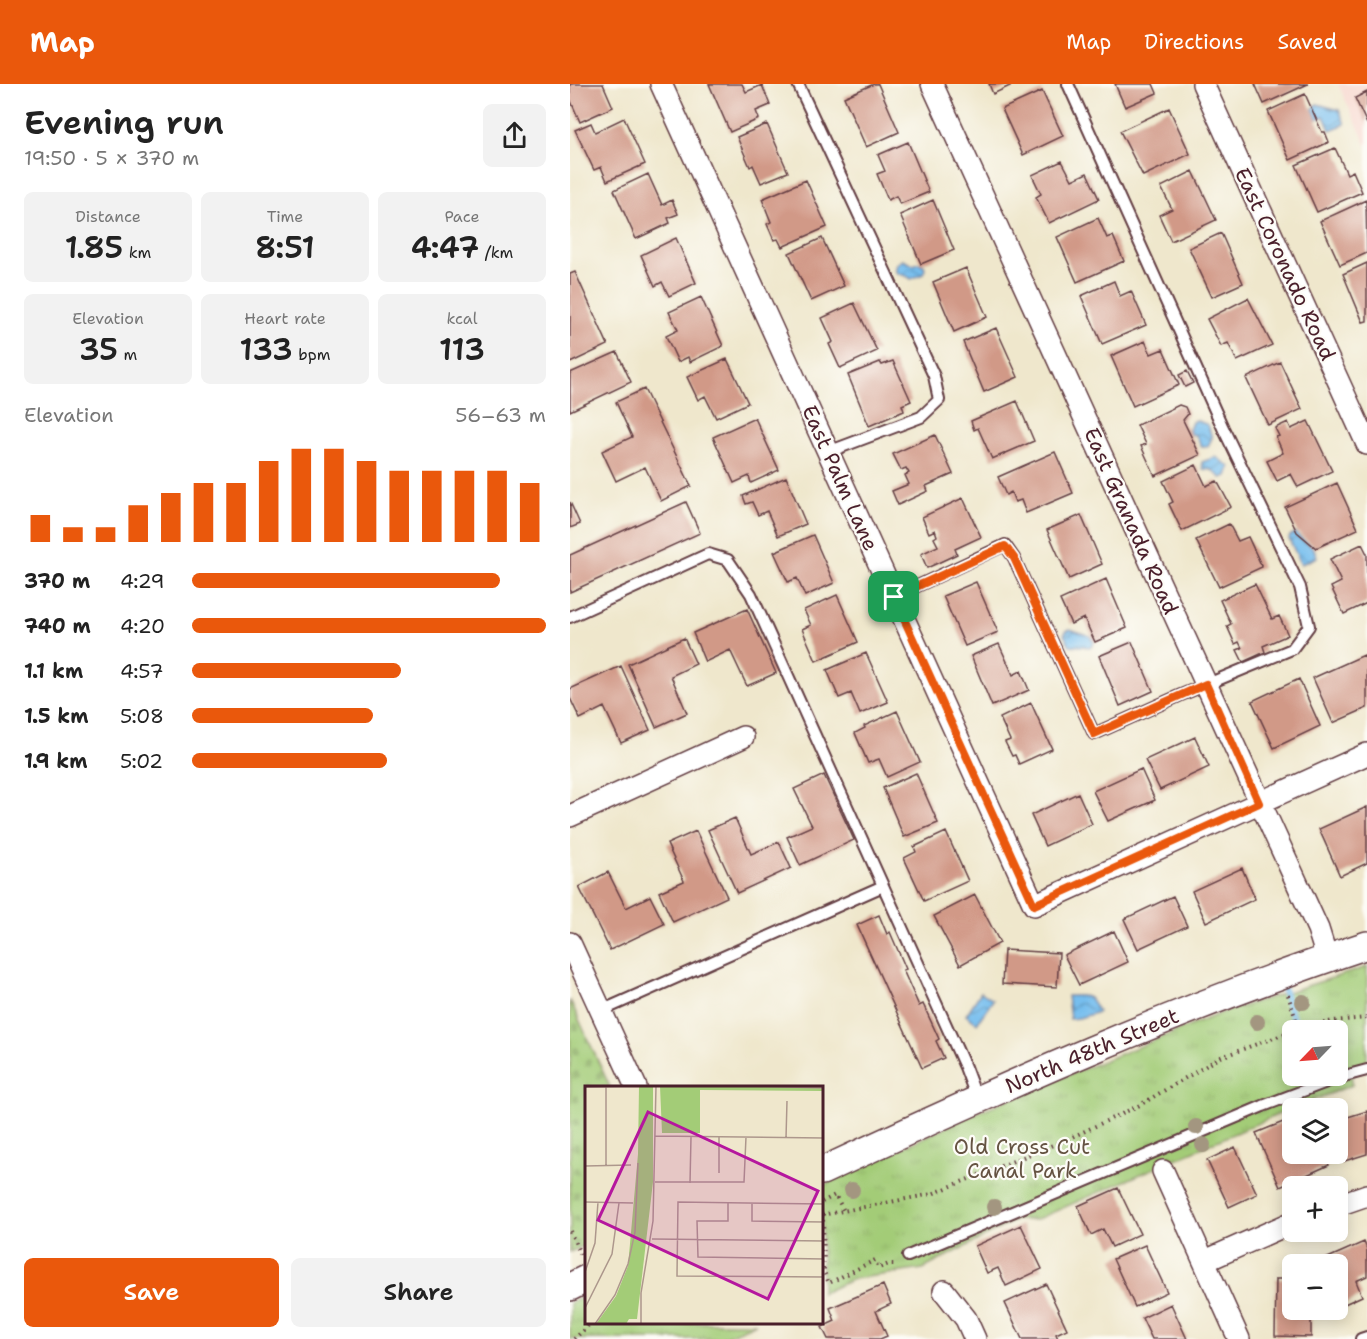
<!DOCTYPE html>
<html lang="en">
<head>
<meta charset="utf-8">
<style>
	body { margin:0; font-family:"Shantell Sans",sans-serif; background:#f2f2f2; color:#222; height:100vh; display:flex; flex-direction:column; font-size:22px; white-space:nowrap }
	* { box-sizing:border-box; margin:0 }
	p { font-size:20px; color:#767676 }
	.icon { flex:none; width:33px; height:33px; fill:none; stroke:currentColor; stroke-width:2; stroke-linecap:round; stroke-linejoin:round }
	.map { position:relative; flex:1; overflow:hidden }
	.details { display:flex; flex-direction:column; background:#fff; width:570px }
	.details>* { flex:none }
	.needle { width:39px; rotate:245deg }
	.tools { position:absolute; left:712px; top:936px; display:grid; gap:12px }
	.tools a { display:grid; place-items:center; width:66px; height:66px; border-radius:9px; background:#fff; box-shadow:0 3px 15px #0003; font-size:30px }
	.pin { position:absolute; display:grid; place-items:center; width:51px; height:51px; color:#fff; margin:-26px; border-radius:12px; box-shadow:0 3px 9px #0006 }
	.round { display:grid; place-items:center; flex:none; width:63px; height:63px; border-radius:9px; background:#f2f2f2 }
	.overview { display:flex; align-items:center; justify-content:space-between; height:102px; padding:0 24px }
	h1 { font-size:33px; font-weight:600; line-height:45px }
	.metrics { display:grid; grid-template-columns:repeat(3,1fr); gap:9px; height:102px; padding:6px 24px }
	.metrics div { display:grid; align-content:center; border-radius:9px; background:#f2f2f2; text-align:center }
	.metrics b { font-size:30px; font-weight:600 }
	.metrics small { font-size:16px; font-weight:400 }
	.metrics p { font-size:16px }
	.chart { height:168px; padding:12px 24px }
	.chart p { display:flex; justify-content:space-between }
	.chart svg { width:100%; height:108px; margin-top:6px; stroke:#ea580c; stroke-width:6 }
	.primary-button { display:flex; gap:12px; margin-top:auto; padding:12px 24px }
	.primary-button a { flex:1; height:69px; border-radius:9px; background:#ea580c; color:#fff; font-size:24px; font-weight:600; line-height:69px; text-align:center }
	.primary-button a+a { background:#f2f2f2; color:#222 }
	ul { padding:0 24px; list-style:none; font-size:20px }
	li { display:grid; grid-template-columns:96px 72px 1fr; align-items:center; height:45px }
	li i { height:15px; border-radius:8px; background:#ea580c }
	header { display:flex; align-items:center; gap:36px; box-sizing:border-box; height:84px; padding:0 30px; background:#ea580c; color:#fff }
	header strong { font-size:28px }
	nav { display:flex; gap:33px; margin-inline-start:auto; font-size:21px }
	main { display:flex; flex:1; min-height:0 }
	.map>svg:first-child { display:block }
</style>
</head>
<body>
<header>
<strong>Map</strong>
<nav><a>Map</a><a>Directions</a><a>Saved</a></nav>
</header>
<main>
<section class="details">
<div class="overview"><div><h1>Evening run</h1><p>19:50 · 5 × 370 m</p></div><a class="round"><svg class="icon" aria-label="share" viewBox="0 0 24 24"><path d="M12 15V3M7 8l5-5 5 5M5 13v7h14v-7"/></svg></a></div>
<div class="metrics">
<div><p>Distance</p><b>1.85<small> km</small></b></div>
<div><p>Time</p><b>8:51</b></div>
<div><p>Pace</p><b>4:47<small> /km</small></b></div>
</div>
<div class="metrics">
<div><p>Elevation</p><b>35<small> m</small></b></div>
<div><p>Heart rate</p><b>133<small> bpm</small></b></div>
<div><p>kcal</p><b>113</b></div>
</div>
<div class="chart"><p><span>Elevation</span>56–63 m</p>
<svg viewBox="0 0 160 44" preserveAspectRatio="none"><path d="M5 44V33M15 44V38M25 44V38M35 44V29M45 44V24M55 44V20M65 44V20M75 44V11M85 44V6M95 44V6M105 44V11M115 44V15M125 44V15M135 44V15M145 44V15M155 44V20"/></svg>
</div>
<ul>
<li><b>370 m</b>4:29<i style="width:87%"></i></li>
<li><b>740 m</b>4:20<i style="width:100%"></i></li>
<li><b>1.1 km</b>4:57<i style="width:59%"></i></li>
<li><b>1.5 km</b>5:08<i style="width:51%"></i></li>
<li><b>1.9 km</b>5:02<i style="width:55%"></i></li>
</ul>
<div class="primary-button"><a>Save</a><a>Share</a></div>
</section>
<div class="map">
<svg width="797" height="1255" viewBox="0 0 797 1255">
	<defs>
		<pattern id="cemetery-stones" width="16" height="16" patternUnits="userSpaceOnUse" patternTransform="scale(1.5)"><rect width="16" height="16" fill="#a3cc77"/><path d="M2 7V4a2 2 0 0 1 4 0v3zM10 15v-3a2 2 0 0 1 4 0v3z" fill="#8eaf67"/></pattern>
		<pattern id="park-tufts" width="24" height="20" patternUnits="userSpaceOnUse" patternTransform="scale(1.5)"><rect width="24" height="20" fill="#a3cc77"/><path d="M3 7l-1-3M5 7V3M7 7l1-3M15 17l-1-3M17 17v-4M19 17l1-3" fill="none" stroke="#8eaf67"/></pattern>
		<pattern id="water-waves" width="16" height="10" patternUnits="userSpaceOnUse" patternTransform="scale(1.5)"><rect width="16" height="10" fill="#76beee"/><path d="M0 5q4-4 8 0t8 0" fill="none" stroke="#639ac1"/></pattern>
	</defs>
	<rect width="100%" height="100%" fill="#fdfcf7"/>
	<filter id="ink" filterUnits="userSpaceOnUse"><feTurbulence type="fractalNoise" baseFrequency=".0167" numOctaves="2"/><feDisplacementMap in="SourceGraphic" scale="12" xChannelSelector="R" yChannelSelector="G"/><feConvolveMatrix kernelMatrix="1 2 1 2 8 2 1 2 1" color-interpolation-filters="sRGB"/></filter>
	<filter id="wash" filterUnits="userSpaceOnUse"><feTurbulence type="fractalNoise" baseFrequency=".008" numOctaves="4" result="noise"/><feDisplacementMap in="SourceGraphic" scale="24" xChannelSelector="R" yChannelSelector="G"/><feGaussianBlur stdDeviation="1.35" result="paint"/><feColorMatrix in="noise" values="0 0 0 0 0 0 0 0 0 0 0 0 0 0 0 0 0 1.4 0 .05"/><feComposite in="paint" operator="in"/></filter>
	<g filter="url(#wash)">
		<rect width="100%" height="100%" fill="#efe7cc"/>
		<path fill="#f7d1c8" d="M768 0H797V63L790 47Z"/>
		<path fill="url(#cemetery-stones)" stroke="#767651" stroke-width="1.5" d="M0 916 40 1003H16V1161L0 1168Z"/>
		<path fill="url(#park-tufts)" stroke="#767651" stroke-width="1.5" fill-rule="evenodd" d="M797 883V981L781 985 782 1001 723 1024 465 1136H446L353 1185 283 1195 252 1209V1102L410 1027 654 928ZM723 946H768V992H723Z
			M16 1211V1238L186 1239 150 1255H0V1219Z"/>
		<path fill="url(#water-waves)" stroke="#606e8c" stroke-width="1.5" d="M747 20 769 26 775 40 760 46 754 32 747 35 743 25Z
			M333 176 343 181 349 179 354 181 355 185 353 190 341 195C336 190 331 192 326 188 325 181 327 179 333 176Z
			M626 336 638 341 642 354 638 362H631L626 351 621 350 619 346 622 338Z
			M646 373 660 383 657 392 651 394 642 386 633 385 632 378Z
			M725 449 744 465 747 473 731 480 719 455 720 452Z
			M500 545 520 552 524 558 521 563 500 561 494 551 496 547Z
			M411 908 423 916 407 939 396 931Z
			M497 912C516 912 520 909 528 928L509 934 500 935Z"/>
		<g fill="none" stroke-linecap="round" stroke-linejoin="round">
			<path stroke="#76beee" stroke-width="6" d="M711 899 727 946"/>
		</g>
		<g id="blocks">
			<path fill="#d19987" d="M0 0H33L43 23 10 38 0 15Z
				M139 0H172L176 8 192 1 200 21 186 27 189 35 160 48Z
				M304 0H308L329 48 296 63 274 13Z
				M419 0H444L423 10Z
				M545 0H583L587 9 555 23Z
				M685 0H738L694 20Z
				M472 7 493 52 453 71 432 25Z
				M797 8V40L785 14Z
				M735 10 752 48H755L759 58 720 76 698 27Z
				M599 24 620 70 573 92 550 47Z
				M54 34 75 80 37 97 31 83 24 86 5 46 21 39 25 48Z
				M197 40 218 88 191 99 183 81 180 83 167 53Z
				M338 58 359 108 330 120 326 112 318 116 307 90 315 87 308 71Z
				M765 64 777 90 783 87 792 108 747 128 726 81Z
				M492 77 502 96 517 89 529 115 479 139 466 113 471 110 462 91Z
				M623 87 646 136 601 157 589 131 602 125 591 103Z
				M78 90 92 121 102 116 108 130 98 134 100 139 66 155 44 106Z
				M236 96 257 143 212 163 208 155 204 156 197 140 201 138 192 115Z
				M363 116 384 166 351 180 330 131Z
				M796 116 797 169 770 181 750 137Z
				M528 134 537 154 543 152 554 177 507 198 487 153Z
				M651 149 673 199 642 213 619 164Z
				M106 154 126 199 99 212 92 198 85 202 71 171Z
				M252 154 274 202 241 217 219 169Z
				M797 179V237L793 238 773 190Z
				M396 184 417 233 384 248 363 198Z
				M5 188 38 261 0 279V190Z
				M544 197 550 212 561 207 576 241 532 260 511 212Z
				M131 213 153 262 120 278 118 273 108 278 96 252 108 246 99 228Z
				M678 214 702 261 667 277 658 259 651 262 637 235Z
				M284 219 307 267 270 284 259 260 263 258 252 234Z
				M426 244 448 293 414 308 393 258Z
				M575 257 581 270 593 265 609 301 563 322 541 272Z
				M47 268 61 298 0 327V289Z
				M157 275 178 319 146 334 135 312 128 316 117 293Z
				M323 277 341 317 332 321 334 327 299 342 278 291 310 278 312 281Z
				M710 278 732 325 698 341 676 294Z
				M617 287 623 299 615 303 609 291Z
				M74 305 121 402 91 417 75 383 46 397 32 367 62 353 46 318Z
				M447 317 464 357 422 375 408 344 404 346 401 337Z
				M609 321 615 323 618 330 613 336 630 371 585 392 571 362 576 360 567 341Z
				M185 334 209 386 181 399 179 392 164 399 143 353Z
				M738 337 762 387 728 403 721 390 707 397 697 377 713 369 706 353 709 352 705 344 718 338 721 345Z
				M365 351 383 390 356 402 358 407 328 421 322 407 339 400 335 391 339 389 336 384 331 386 323 370Z
				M485 368 503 409 456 429 451 416 445 418 441 408 436 411 428 393Z
				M626 381 636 402 647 397 661 423 612 447 599 420 603 418 593 397Z
				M216 393 236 440 208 452 197 427 188 431 182 418 176 420 173 412Z
				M767 399 788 445 746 464 727 448 715 423Z
				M393 414 411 453 385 465 387 470 357 484 351 470 368 462 364 454 367 452 365 446 359 449 352 433Z
				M0 418 10 440 0 444Z
				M116 418 130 449 0 508V471Z
				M511 431 532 480 499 495 477 446Z
				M659 440 668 457 678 453 692 483 649 503 626 456Z
				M243 451 264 499 235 512 227 494 218 498 204 468Z
				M792 460 797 470V519L774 530 761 503 771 498 760 475Z
				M536 495 557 544 525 558 514 534 501 540 490 516Z
				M406 498 428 548 395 562 373 512Z
				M685 500 702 535 709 532 718 551 693 562 695 568 673 578 667 566 672 564 669 558 665 560 657 542 661 540 650 516Z
				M267 511 288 558 246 577 232 545 241 541 234 526Z
				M177 525 206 589 177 602 160 566 135 578 123 549Z
				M114 554 126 580 101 592 117 629 86 643 58 580Z
				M562 558 583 607 550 622 529 572Z
				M429 560 443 591 451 587 459 606 422 622 401 572Z
				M296 569 318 618 290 630 281 609 269 614 257 586Z
				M794 571 797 579V624L763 639 743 594Z
				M51 582 80 646 51 659 34 623 10 635 0 614V605Z
				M729 595 750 642 704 664 682 617Z
				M461 619 482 665 449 680 445 671 442 672 435 658 440 656 430 634Z
				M327 627 350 678 317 693 309 675 298 679 285 649 295 644 294 642Z
				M625 653 639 683 590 706 575 676Z
				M571 685 585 716 538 737 523 707Z
				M346 689 368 739 334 753 313 704Z
				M254 691 284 756 230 781 217 753 242 742 224 705Z
				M508 709 522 740 475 762 461 731Z
				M797 723V779L770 792 749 745Z
				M165 734 181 770 209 758 221 784 167 809 138 746Z
				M126 747 157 813 103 838 89 808 114 797 97 760Z
				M376 748 398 797 354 817 334 774 346 768 344 763Z
				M672 784 685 815 636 838 622 807Z
				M38 788 56 824 80 812 94 840 40 866 9 803Z
				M405 811 430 859 390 881 364 832Z
				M603 812 617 842 568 865 554 835Z
				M309 831 317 850 320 848 336 885 333 886 349 922 353 920 369 955 366 957 374 974 352 984 287 841Z
				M544 847 558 878 509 901 494 871Z
				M434 866 489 869 487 903 432 900Z
				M797 1027V1070L768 1079 764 1070H768V1036Z
				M723 1034V1070H754L759 1081 710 1103 686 1049Z
				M665 1063 687 1110 659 1123 637 1076Z
				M548 1104 570 1150 542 1163 533 1145 521 1151 508 1122Z
				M451 1141 472 1185 436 1202 428 1184 417 1189 405 1162Z
				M794 1158 797 1165V1192L786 1197 792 1212 768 1223V1180H744Z
				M575 1161 597 1208 565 1223 543 1175Z
				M706 1195H723V1226H741V1253L705 1252Z
				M476 1200 497 1245 486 1250 488 1255H452L435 1219Z
				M313 1201 321 1220 306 1227 317 1252 310 1255H258L252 1243 265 1237 260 1224Z
				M601 1220 617 1255H582L572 1234Z"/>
		</g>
	</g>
	<g filter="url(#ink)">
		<use href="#blocks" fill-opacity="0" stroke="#633d43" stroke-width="1.5"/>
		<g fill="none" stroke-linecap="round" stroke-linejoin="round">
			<defs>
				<path id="service" d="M228 0 364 292 369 316 351 333 258 368
					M324 513 435 461 444 474 524 650 611 611 722 565 739 542 730 503 653 344 498 0
					M0 533 138 470 158 476 181 510 395 983 407 1015
					M31 927 313 802
					M338 1172 693 1022 767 994 797 986
					M791 1255 797 1253"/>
				<path id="minor" d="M91 0 464 821 797 670
					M362 0 748 845 757 874
					M633 0 797 360
					M0 732 173 653
					M0 859 66 1003
					M593 1087 669 1255
					M768 1121 797 1111
					M635 1177 723 1138
					M374 1207 396 1235 405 1255"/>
				<path id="tertiary" d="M252 1087C430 1004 610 923 797 861
					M0 1203 16 1195"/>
			</defs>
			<use href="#service" stroke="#633d43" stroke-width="14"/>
			<use href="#minor" stroke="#633d43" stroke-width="24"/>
			<use href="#tertiary" stroke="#633d43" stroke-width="30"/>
			<path stroke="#633d43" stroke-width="4" stroke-dasharray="1.5 4.5" stroke-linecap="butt" d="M718 911 729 945
				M724 946 763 937 797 934
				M252 1118 265 1111 274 1127
				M253 1130 254 1188 259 1199 305 1176 309 1184 319 1180H325
				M252 1131 362 1110 500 1054 568 1022 651 973 723 947
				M0 1147 12 1174
				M4 1255 22 1238"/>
			<use href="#service" stroke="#fff" stroke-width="10"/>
			<use href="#minor" stroke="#fff" stroke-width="21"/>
			<use href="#tertiary" stroke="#fff" stroke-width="27"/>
		</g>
		<g fill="#a39680">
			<circle cx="733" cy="918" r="8"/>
			<circle cx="687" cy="938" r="8"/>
			<circle cx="626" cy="1043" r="8"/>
			<circle cx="633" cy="1061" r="8"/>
			<circle cx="282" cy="1106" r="8"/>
			<circle cx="424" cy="1123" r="8"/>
		</g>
	</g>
	<g fill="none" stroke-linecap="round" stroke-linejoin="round" filter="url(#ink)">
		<defs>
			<path id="route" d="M435 462 444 474 524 650 636 600 689 719 464 821 324 513Z"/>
		</defs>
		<use href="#route" stroke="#fff" stroke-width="12"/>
		<use href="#route" stroke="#ea580c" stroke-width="8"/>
	</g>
	<g text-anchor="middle" stroke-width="4.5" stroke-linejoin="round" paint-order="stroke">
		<g font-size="21" fill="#4a1f2b" stroke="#fdfcf7">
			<text transform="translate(715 180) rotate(65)" y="7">East Coronado Road</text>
			<text transform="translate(270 394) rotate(66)" y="7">East Palm Lane</text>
			<text transform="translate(561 437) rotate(66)" y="7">East Granada Road</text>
			<text transform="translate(522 967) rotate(-23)" y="7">North 48th Street</text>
		</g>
		<g font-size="21" fill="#655342" stroke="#fdfcf7">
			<text x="452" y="1070">Old Cross Cut<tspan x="452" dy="24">Canal Park</tspan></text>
		</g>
	</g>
	<g transform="translate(15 1002)">
		<rect width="238" height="238" fill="#efe7cc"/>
		<path d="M75 0H238V5L115 4V47H77Z" fill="#a3cc77"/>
		<path d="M54 0H68V96L52 233H44L41 238H11L31 210 43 180 53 68Z" fill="#a3cc77"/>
		<path fill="none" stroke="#ad978c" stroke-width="1.5" d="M165 0 239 2M0 1 48 0M70 50 239 52M201 52 202 15M0 80 46 79M21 80V1M134 87V51M70 96H159L161 51M105 97 106 51M0 116 48 117M143 117V135H112L113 171 239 173M167 117V135L239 136M239 118 93 116 92 190 239 191M67 153 239 155M0 186 10 157 13 116M0 222 27 168 34 117M10 238 30 209 43 178 50 146 53 77M56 238V207L68 135 71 0"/>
		<path fill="#b5179e" fill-opacity="0.15" stroke="#b5179e" stroke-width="3" d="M63 26 233 105 183 213 13 134Z"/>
		<rect width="238" height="238" fill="none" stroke="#4a1f2b" stroke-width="3"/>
	</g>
</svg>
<div class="tools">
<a><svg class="needle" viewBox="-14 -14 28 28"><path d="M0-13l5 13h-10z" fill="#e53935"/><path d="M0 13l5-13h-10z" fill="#767676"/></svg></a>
<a><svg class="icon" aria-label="layers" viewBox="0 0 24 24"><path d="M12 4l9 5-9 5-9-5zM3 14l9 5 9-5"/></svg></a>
<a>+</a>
<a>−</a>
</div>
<div class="pin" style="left:324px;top:513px;background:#1e9e55"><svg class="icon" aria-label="arrive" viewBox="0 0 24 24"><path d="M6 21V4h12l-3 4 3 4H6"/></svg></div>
</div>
</main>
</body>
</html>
